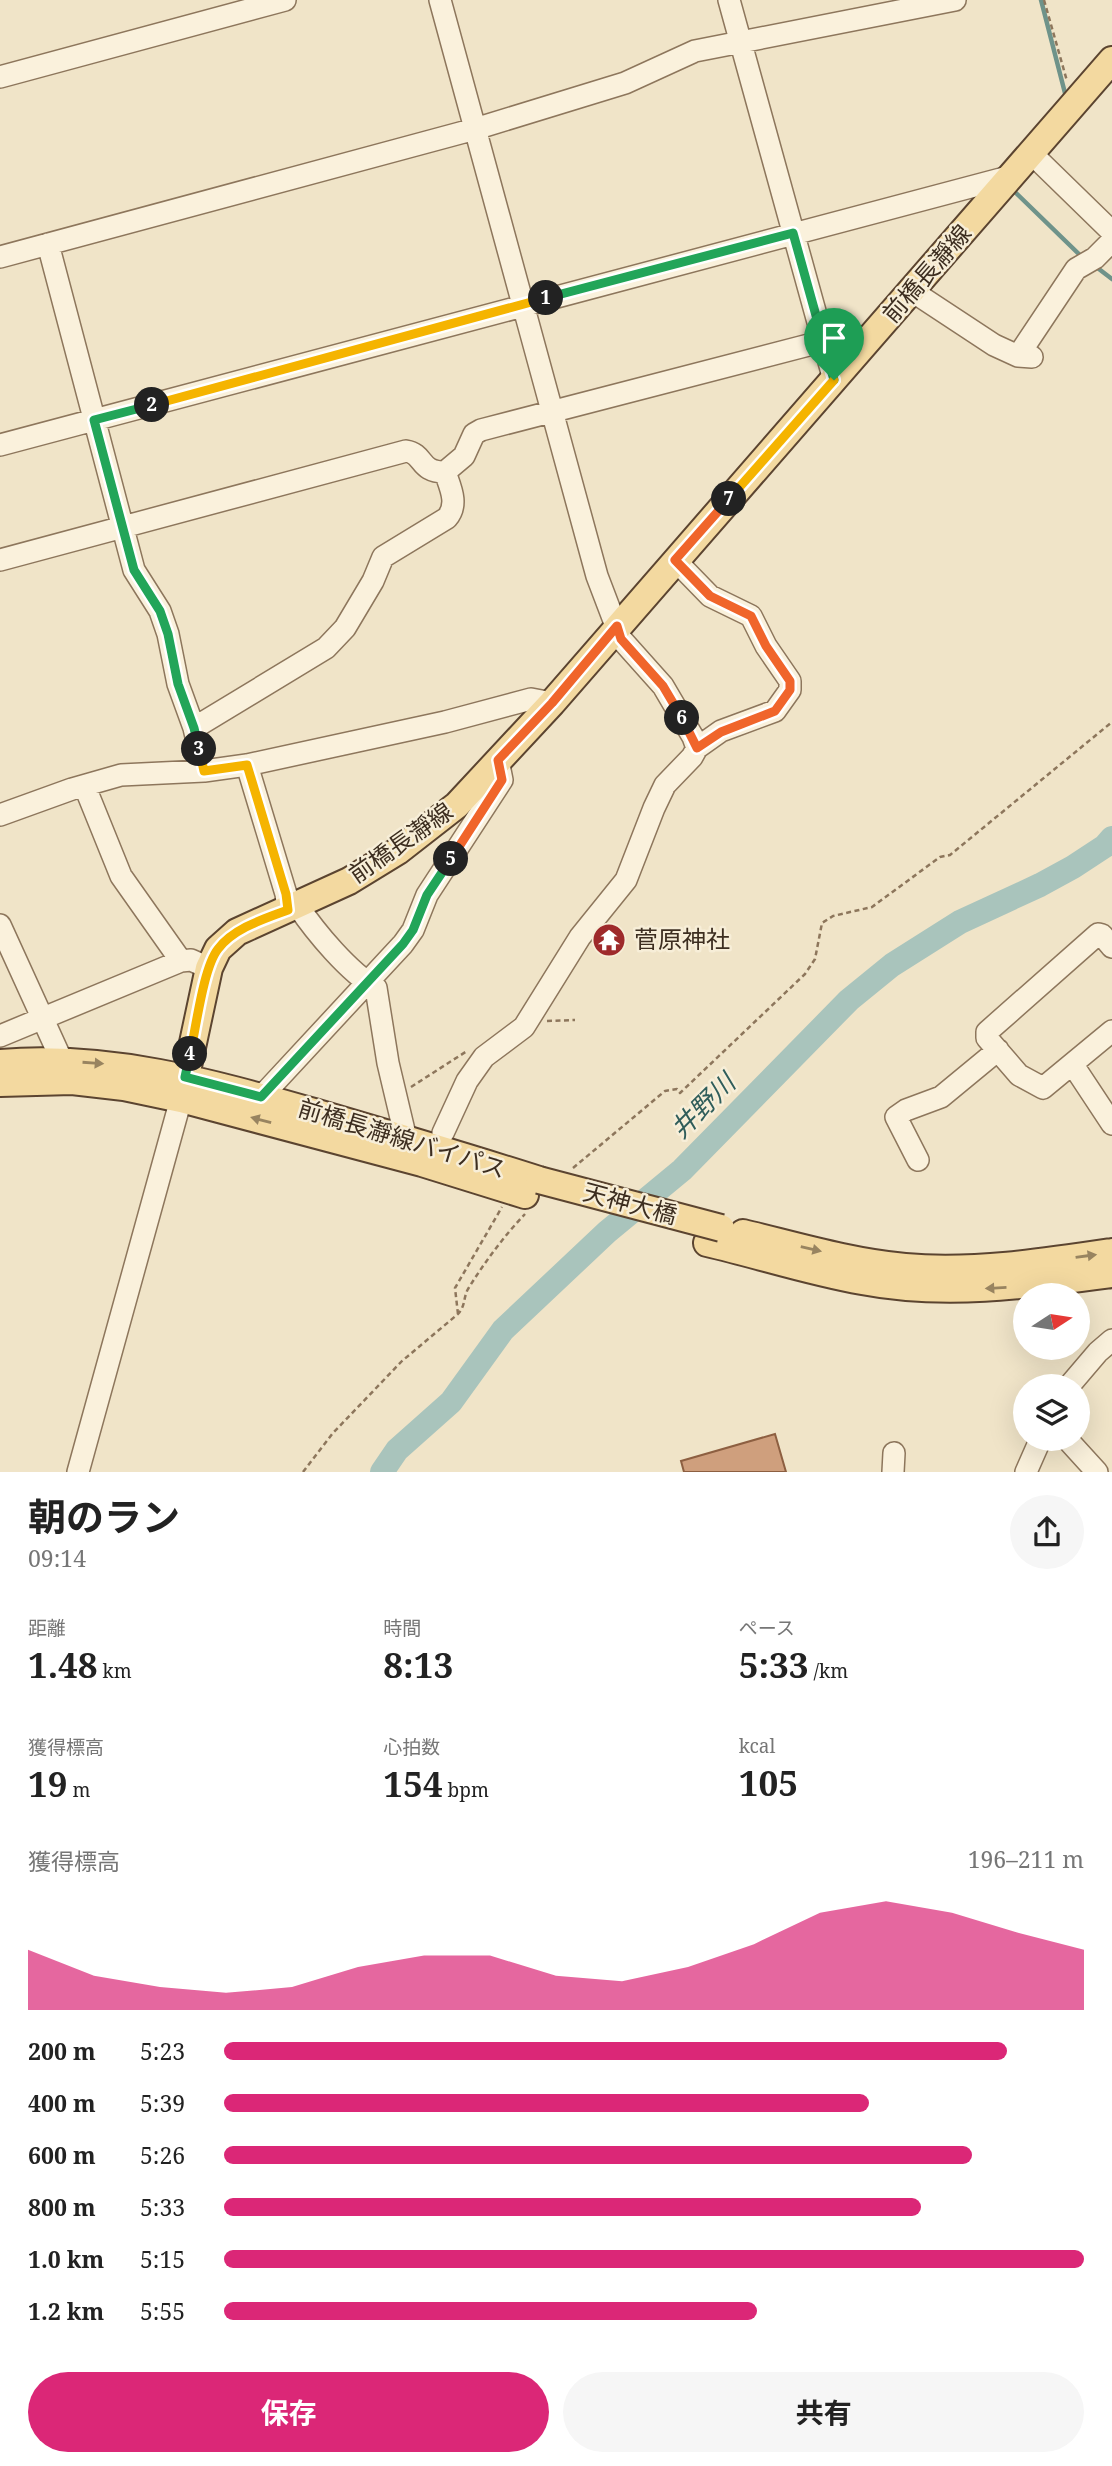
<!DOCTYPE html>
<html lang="ja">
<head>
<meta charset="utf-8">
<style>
	body { margin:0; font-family:"Noto Serif","Noto Sans JP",serif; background:#f6f6f6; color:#222; height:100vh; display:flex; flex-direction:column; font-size:26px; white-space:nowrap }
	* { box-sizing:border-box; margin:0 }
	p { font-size:23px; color:#767676 }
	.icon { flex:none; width:38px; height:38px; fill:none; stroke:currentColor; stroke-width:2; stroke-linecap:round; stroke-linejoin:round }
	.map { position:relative; height:1472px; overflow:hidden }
	.sheet { display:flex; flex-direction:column; background:#fff; flex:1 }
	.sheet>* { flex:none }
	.needle { width:46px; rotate:78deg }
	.buttons { position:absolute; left:1013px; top:1283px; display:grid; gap:14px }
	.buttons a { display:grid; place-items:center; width:77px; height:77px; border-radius:50%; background:#fff; box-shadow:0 7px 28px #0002; font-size:35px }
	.pin { position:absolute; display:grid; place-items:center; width:60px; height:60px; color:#fff; margin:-72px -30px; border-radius:50% 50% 50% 0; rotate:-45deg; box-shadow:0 0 7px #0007 }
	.pin .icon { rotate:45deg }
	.km { position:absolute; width:35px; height:35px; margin:-18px; border-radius:50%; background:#222; color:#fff; font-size:19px; line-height:35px; text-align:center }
	.round { display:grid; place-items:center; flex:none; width:74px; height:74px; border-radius:37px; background:#f6f6f6 }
	.summary { display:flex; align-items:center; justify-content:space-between; height:119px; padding:0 28px }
	h1 { font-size:38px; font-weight:700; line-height:52px }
	.figures { display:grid; grid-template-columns:repeat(3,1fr); gap:10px; height:119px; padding:7px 28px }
	.figures div { display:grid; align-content:center }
	.figures b { font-size:35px; font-weight:700 }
	.figures small { font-size:19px; font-weight:400 }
	.figures p { font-size:19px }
	.chart { height:196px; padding:14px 28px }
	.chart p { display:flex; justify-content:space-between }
	.chart svg { width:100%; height:126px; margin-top:7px; fill:#db2777; opacity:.7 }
	.primary-button { display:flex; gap:14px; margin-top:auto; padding:14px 28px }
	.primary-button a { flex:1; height:80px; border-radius:42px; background:#db2777; color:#fff; font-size:28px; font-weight:700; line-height:80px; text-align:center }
	.primary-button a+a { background:#f6f6f6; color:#222 }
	ul { padding:0 28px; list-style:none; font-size:23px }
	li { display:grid; grid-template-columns:112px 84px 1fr; align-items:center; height:52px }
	li i { height:18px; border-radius:9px; background:#db2777 }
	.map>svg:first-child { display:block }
</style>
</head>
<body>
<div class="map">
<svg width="1112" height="1472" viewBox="0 0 1112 1472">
	<rect width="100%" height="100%" fill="#f0e4c8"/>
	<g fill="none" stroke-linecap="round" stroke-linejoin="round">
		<path stroke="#6f938a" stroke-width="4.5" d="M1041 0 1066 97
			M1015 192 1082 257
			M1095 266 1112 279"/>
		<path stroke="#a9c4bc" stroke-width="24" d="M382 1472 397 1450 451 1402 503 1330 607 1232 682 1170 849 1000 892 965 960 922 1040 885 1073 867 1105 846 1112 838"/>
	</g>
	<path fill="#cf9f7d" stroke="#8d5f41" stroke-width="2" d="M775 1434 786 1472H684L681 1461Z"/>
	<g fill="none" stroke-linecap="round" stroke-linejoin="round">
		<defs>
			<path id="minor" d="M440 0 597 576 621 639 663 686 693 737 697 748
				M729 0 834 380
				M0 77 285 0
				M1032 154 1112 232
				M48 244 134 570 160 611 168 634 178 684 194 728 204 771
				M0 257 475 129 625 83 695 51 955 0
				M912 291 994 345 1018 356 1032 357
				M1018 356 1076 269 1095 258 1112 241
				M0 445 1012 176
				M0 560 406 451C425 454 418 472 445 472L464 456 474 434 481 430 824 341
				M194 728 326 648 345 628 373 581 383 557 447 518C459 504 450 487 445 472
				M247 765 286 894 288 910
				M85 787 121 876 181 961
				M0 815 72 789 121 775 204 771 247 765 445 722 531 699 552 703
				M298 906C316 933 349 972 376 988L388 1063 406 1139
				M0 925 62 1061
				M1112 947 1102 935 1098 934 987 1032V1038L1019 1075 1043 1088 1112 1031
				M0 1036 181 961 191 960 209 968
				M1073 1065 1112 1124
				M261 1097 403 944 413 930 427 895 502 780 498 760
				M443 1133 467 1081 484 1057 524 1027 580 937 626 880 654 808 665 785 692 757 697 748 721 731 775 711 790 690V681L766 646 751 616 710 596 675 560
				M918 1160 896 1117 906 1110 941 1097 998 1050
				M1069 1386 1098 1352 1112 1340
				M1066 1438 1097 1472
				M78 1472 181 1099
				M893 1472 894 1453
				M1026 1472 1041 1438"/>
			<path id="major" d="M0 1063C110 1054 209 1082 314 1112 389 1134 464 1156 539 1180
				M0 1083 72 1081 124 1087 181 1099 422 1163 525 1195
				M181 1099 209 968 218 949 237 932 349 881 398 851 457 805 552 703 1112 60
				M743 1233C797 1246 850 1262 905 1267 973 1273 1045 1262 1112 1252
				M707 1243C759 1255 810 1272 862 1281 945 1297 1030 1285 1112 1274"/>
		</defs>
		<use href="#minor" stroke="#8d765c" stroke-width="24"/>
		<use href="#major" stroke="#5b4430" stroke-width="30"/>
		<path stroke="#8d765c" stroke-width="2.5" stroke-dasharray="5 3.5" stroke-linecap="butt" d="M1044 0 1067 81
			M547 1021 575 1020
			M411 1087 467 1051
			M573 1168 665 1091 677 1089 680 1093 805 974 815 959 822 923 833 916 872 907 940 857 950 855 1112 722
			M458 1314 455 1288 502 1207
			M303 1472 333 1433 402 1361 458 1314C466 1305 463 1298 468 1289 484 1263 504 1236 525 1214"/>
		<use href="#minor" stroke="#faf1dc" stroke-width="21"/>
		<use href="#major" stroke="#f3d9a0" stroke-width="26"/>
		<defs>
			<path id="major-bridge" d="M539 1180 721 1228"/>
		</defs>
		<use href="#major-bridge" stroke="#5b4430" stroke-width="30" stroke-linecap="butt"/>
		<use href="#major-bridge" stroke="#f3d9a0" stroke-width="26"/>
	</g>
	<defs><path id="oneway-solid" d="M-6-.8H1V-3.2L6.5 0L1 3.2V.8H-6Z" transform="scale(1.75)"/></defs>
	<g fill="#988460">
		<use href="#oneway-solid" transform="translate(93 1063) rotate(4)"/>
		<use href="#oneway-solid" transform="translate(261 1120) rotate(-165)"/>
		<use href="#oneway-solid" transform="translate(811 1249) rotate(13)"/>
		<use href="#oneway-solid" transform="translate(1086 1256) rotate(-8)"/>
		<use href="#oneway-solid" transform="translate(996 1288) rotate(177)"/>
	</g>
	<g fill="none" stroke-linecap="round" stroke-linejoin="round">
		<defs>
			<path id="split-1" d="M546 298 793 233 834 380"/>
			<path id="split-2" d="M152 405 546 298"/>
			<path id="split-3" d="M152 405 94 420 134 570 160 611 168 634 178 684 194 728 199 749"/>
			<path id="split-4" d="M190 1054C196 1029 203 968 218 949 234 928 264 919 288 910L286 894 247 765 204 771 199 749"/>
			<path id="split-5" d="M190 1054 185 1077 261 1097 403 944 413 930 427 895 451 859"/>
			<path id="split-6" d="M451 859 502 780 498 760 552 703 617 626 621 639 663 686 682 718"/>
			<path id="split-7" d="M682 718 697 748 721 732 775 711 790 690V681L766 646 751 616 710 596 675 560 729 499"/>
			<path id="split-8" d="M729 499 834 380"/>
		</defs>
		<use href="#split-1" stroke="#fff" stroke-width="14"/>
		<use href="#split-2" stroke="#fff" stroke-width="14"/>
		<use href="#split-3" stroke="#fff" stroke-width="14"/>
		<use href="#split-4" stroke="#fff" stroke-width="14"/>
		<use href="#split-5" stroke="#fff" stroke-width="14"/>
		<use href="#split-6" stroke="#fff" stroke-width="14"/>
		<use href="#split-7" stroke="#fff" stroke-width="14"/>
		<use href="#split-8" stroke="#fff" stroke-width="14"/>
		<use href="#split-1" stroke="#22a559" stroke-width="9"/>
		<use href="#split-2" stroke="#f5b400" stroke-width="9"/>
		<use href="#split-3" stroke="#22a559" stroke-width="9"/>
		<use href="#split-4" stroke="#f5b400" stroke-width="9"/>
		<use href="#split-5" stroke="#22a559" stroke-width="9"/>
		<use href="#split-6" stroke="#f0652b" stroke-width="9"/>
		<use href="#split-7" stroke="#f0652b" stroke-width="9"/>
		<use href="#split-8" stroke="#f5b400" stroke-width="9"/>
	</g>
	<defs>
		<symbol id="temple-disc" viewBox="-11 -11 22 22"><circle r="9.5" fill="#9e2a2b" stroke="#f7eed8"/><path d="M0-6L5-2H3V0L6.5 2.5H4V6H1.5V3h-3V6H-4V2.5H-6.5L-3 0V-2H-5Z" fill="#fff"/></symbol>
	</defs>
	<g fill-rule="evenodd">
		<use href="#temple-disc" x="590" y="921" width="38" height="38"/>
	</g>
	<g text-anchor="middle" stroke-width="5" stroke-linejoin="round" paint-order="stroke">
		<g font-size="24" fill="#3d2e20" stroke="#f7eed8">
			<text transform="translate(927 274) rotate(-49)" y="8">前橋長瀞線</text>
			<text transform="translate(401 843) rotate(-35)" y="8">前橋長瀞線</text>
			<text transform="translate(402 1139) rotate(17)" y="8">前橋長瀞線バイパス</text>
			<text transform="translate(630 1204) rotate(15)" y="8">天神大橋</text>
		</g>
		<g font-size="24" fill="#3d2e20" stroke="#f7eed8" text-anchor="start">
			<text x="634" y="948">菅原神社</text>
		</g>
		<g font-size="26" font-style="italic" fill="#2f5d5a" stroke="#f7eed8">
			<text transform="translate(703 1106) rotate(-45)" y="9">井野川</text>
		</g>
	</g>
</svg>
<div class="buttons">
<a><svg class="needle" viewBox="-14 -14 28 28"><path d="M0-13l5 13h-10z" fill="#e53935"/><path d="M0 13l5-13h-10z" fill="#767676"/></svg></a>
<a><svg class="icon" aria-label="layers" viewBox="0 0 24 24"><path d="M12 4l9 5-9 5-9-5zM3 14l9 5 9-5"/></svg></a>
</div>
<div class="pin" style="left:834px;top:380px;background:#1e9e55"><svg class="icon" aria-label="arrive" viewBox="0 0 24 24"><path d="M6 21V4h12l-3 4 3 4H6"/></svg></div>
<b class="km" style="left:546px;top:298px">1</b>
<b class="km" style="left:152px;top:405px">2</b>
<b class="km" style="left:199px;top:749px">3</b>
<b class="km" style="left:190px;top:1054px">4</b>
<b class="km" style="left:451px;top:859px">5</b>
<b class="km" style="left:682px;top:718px">6</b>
<b class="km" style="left:729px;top:499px">7</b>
</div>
<section class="sheet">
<div class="summary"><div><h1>朝のラン</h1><p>09:14</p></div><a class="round"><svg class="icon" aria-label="share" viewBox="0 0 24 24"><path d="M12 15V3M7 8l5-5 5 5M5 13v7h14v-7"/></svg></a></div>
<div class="figures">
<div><p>距離</p><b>1.48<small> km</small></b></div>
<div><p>時間</p><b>8:13</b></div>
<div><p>ペース</p><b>5:33<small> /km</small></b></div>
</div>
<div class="figures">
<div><p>獲得標高</p><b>19<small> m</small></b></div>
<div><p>心拍数</p><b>154<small> bpm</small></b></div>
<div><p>kcal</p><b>105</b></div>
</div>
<div class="chart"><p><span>獲得標高</span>196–211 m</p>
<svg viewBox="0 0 160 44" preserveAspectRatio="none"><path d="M0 44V23L10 32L20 36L30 38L40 36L50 29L60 25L70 25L80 32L90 34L100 29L110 21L120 10L130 6L140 10L150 17L160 23V44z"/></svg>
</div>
<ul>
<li><b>200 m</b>5:23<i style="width:91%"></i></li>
<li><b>400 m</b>5:39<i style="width:75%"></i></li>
<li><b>600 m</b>5:26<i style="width:87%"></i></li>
<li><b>800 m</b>5:33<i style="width:81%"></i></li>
<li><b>1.0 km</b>5:15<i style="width:100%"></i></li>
<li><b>1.2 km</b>5:55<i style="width:62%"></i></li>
</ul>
<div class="primary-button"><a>保存</a><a>共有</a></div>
</section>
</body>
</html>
